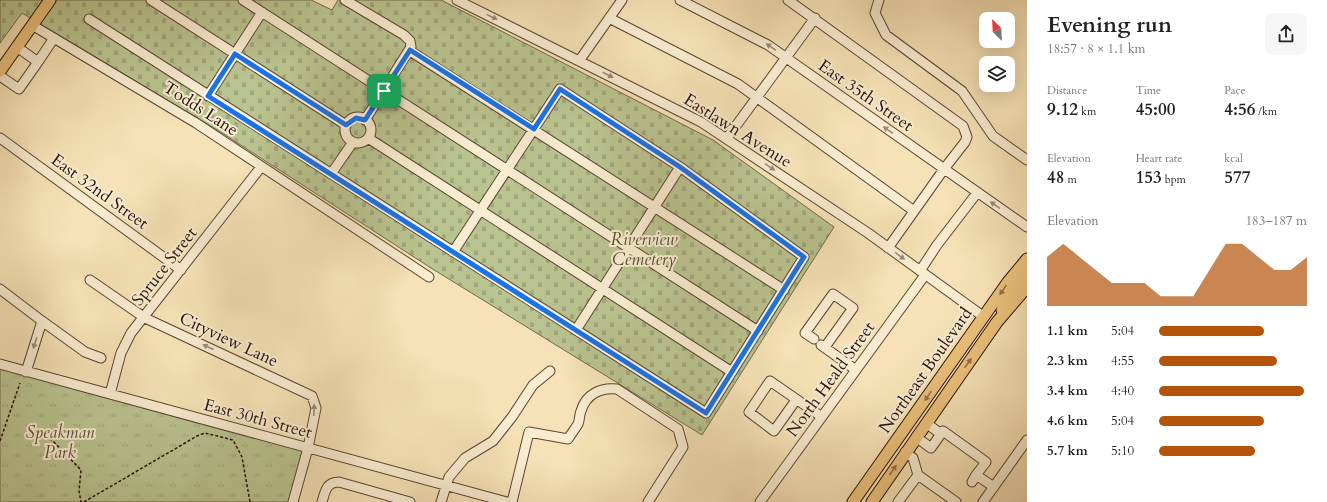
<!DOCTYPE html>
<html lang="en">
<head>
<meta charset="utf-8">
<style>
	body { margin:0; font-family:Cardo,serif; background:#f6f6f6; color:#222; height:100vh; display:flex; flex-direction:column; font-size:15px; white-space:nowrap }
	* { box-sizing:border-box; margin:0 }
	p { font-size:13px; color:#767676 }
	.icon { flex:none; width:22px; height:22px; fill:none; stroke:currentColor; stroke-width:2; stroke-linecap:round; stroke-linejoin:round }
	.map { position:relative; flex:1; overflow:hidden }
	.sheet { display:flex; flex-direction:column; background:#fff; width:300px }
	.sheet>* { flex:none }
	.needle { width:26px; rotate:336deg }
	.tools { position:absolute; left:979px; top:12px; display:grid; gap:8px }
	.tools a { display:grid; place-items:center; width:36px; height:36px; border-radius:8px; background:#fff; box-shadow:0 4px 16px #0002; font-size:20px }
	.pin { position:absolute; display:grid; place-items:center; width:34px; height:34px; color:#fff; margin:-17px; border-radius:8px; box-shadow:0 2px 6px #0006 }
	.round { display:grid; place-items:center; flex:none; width:42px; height:42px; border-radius:8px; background:#f6f6f6 }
	.headline { display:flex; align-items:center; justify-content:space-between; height:68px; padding:0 20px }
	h1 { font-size:22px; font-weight:700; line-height:30px }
	.figures { display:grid; grid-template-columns:repeat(3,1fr); gap:6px; height:68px; padding:4px 20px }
	.figures div { display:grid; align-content:center }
	.figures b { font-size:17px; font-weight:700 }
	.figures small { font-size:11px; font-weight:400 }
	.figures p { font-size:11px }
	.chart { height:112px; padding:8px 20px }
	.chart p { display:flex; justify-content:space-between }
	.chart svg { width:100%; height:72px; margin-top:4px; fill:#b45309; opacity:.7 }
	ul { padding:0 20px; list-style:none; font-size:13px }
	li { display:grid; grid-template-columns:64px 48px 1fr; align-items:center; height:30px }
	li i { height:10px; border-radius:5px; background:#b45309 }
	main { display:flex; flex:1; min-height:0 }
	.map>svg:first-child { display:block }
</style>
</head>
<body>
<main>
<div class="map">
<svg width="1027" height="502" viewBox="0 0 1027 502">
	<defs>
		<pattern id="cemetery-stones" width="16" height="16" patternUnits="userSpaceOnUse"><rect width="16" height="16" fill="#bac490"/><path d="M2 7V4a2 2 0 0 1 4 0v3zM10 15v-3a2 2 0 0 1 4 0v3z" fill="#a0a77b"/></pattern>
		<pattern id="park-tufts" width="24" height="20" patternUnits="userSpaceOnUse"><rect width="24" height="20" fill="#bac490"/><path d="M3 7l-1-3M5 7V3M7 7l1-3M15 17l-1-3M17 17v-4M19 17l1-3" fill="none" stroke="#a0a77b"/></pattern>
	</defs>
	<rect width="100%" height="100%" fill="#f6e2b6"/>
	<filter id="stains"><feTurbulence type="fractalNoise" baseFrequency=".005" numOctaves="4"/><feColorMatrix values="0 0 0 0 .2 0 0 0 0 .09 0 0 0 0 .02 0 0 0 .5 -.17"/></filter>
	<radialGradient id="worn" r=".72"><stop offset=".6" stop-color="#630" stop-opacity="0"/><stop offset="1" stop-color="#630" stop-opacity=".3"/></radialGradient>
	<path fill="url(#cemetery-stones)" stroke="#706a4c" d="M0 0H311L332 10 338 0H441L713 140 834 227 702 435 431 268 219 131 22 13 0 43Z"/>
	<path fill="url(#park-tufts)" stroke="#706a4c" d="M0 364 308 448 293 502H0Z"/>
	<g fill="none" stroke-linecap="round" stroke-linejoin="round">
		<defs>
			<path id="minor" d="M151 0 346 125
				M243 0 758 331
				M345 0 404 35 410 41 411 47 365 120
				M457 0 701 122 868 233 984 317
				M680 0 768 45 1027 227
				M788 0 963 126 967 137 965 142 944 169 888 248
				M879 0 875 13 886 35 962 91 993 136 1027 160
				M609 18 738 84 914 211
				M89 19C294 151 500 282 706 413L804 257 680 167 560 89 453 252
				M32 25 196 123 429 277
				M410 51 784 290
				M579 61 622 0
				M38 62 54 38
				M0 76 19 89 38 62 17 47
				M208 96 262 12
				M345 130a13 13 0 1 1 26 0a13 13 0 1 1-26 0Z
				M0 138 181 270
				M368 138 732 372
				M727 138 815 18
				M331 174 353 142
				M920 271 937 245 977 193
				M90 280 145 318 312 396 316 408 308 448 293 502
				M0 289 42 321 26 372
				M42 321 85 352 101 358
				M576 330 680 167
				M814 339 805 333 833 294 853 308 825 347
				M821 345 856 370
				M0 364 507 502
				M110 394 121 353 131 333 261 167
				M796 400 774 431 749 412 770 381 822 417
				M926 423 941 434
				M916 437 931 448 943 431 986 462 976 475
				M905 452 913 458 918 475
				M972 482 976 475 994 487
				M322 502C325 492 326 482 339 482L410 502
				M441 502 449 477 465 458 493 441 512 417 533 385 550 371
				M512 502 529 432 568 439C571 434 575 429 578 424 580 420 579 415 581 411 586 394 601 387 617 389L678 429 683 447 648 502
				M760 502 925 275
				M898 502 918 475 956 502
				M983 502 1027 440"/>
			<path id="major" d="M0 71 50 0
				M1002 310 1011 293 1027 273
				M853 502 1008 282 1027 259
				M872 502 997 322 1027 287"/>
		</defs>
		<use href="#minor" stroke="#594533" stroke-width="11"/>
		<use href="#major" stroke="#251107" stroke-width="13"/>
		<path stroke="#251107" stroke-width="1.5" stroke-dasharray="3 2" stroke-linecap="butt" d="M50 438 81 470 79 491 81 502
			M0 441 20 383
			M84 502 197 436 205 433 233 440 242 457 250 502"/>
		<use href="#minor" stroke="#f9ecd0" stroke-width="9"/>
		<use href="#major" stroke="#ebc17b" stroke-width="11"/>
	</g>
	<defs><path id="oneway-solid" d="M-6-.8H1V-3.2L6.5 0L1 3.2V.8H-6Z"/></defs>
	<g fill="#9a8976">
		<use href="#oneway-solid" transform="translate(492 17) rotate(26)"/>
		<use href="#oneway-solid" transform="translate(771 47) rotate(-146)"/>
		<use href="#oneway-solid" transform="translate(608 75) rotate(27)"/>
		<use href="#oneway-solid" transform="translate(888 130) rotate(-145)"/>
		<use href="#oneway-solid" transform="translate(770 167) rotate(34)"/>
		<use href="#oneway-solid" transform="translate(995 205) rotate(-145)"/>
		<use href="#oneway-solid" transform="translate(900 256) rotate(36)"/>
		<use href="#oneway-solid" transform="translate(35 343) rotate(108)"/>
		<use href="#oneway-solid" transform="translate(208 347) rotate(-156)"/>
		<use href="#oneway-solid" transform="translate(314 410) rotate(-88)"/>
	</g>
	<g fill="#927247">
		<use href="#oneway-solid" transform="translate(1003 290) rotate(124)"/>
		<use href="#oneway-solid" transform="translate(968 363) rotate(-55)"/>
		<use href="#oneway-solid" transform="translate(928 396) rotate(125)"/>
		<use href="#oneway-solid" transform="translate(893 470) rotate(-56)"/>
	</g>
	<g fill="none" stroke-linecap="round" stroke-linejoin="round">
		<defs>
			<path id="route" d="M410 50 534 129 560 89 680 167 804 257 706 413 208 96 235 54 346 125 356 118 365 120Z"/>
		</defs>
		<use href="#route" stroke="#fff" stroke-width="8"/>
		<use href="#route" stroke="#1a73e8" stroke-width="5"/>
	</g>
	<g text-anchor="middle" stroke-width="4" stroke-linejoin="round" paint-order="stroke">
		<g font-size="17" fill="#251107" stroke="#f9ecd0">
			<text transform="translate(866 95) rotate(35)" y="6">East 35th Street</text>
			<text transform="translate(201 108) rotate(33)" y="6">Todds Lane</text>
			<text transform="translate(738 130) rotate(32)" y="6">Eastlawn Avenue</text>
			<text transform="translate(100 191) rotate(36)" y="6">East 32nd Street</text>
			<text transform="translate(164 266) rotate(-52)" y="6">Spruce Street</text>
			<text transform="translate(229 339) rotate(25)" y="6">Cityview Lane</text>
			<text transform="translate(925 370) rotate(-55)" y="6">Northeast Boulevard</text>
			<text transform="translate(830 379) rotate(-54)" y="6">North Heald Street</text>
			<text transform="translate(258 418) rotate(15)" y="6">East 30th Street</text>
		</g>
		<g font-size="17" font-style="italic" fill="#595037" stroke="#f9ecd0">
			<text x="644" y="245">Riverview<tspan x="644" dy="20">Cemetery</tspan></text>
			<text x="60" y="438">Speakman<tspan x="60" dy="20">Park</tspan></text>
		</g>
	</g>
	<rect width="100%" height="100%" filter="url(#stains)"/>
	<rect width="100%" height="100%" fill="url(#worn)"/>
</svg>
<div class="tools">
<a><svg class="needle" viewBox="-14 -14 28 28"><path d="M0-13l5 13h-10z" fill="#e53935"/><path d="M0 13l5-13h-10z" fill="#767676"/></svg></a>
<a><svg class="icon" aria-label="layers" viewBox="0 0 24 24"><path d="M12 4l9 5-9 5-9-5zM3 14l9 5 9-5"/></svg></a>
</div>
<div class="pin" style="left:384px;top:91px;background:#1e9e55"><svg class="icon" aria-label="arrive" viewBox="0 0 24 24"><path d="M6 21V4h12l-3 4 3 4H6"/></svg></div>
</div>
<section class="sheet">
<div class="headline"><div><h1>Evening run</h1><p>18:57 · 8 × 1.1 km</p></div><a class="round"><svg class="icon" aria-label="share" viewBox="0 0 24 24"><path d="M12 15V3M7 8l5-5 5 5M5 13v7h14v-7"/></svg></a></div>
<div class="figures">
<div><p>Distance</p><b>9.12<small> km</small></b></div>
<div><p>Time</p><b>45:00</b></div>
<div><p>Pace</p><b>4:56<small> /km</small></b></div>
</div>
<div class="figures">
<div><p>Elevation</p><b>48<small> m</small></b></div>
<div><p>Heart rate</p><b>153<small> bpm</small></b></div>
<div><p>kcal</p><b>577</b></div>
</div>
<div class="chart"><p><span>Elevation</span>183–187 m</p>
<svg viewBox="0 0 160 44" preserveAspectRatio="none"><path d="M0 44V14L10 6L20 14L30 22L40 30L50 30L60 30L70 38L80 38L90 38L100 22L110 6L120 6L130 14L140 22L150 22L160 14V44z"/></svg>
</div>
<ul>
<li><b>1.1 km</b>5:04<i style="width:71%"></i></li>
<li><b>2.3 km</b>4:55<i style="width:80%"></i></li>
<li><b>3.4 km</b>4:40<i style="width:98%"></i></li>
<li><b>4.6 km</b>5:04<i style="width:71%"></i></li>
<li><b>5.7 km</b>5:10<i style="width:65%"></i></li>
</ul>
</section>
</main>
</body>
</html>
